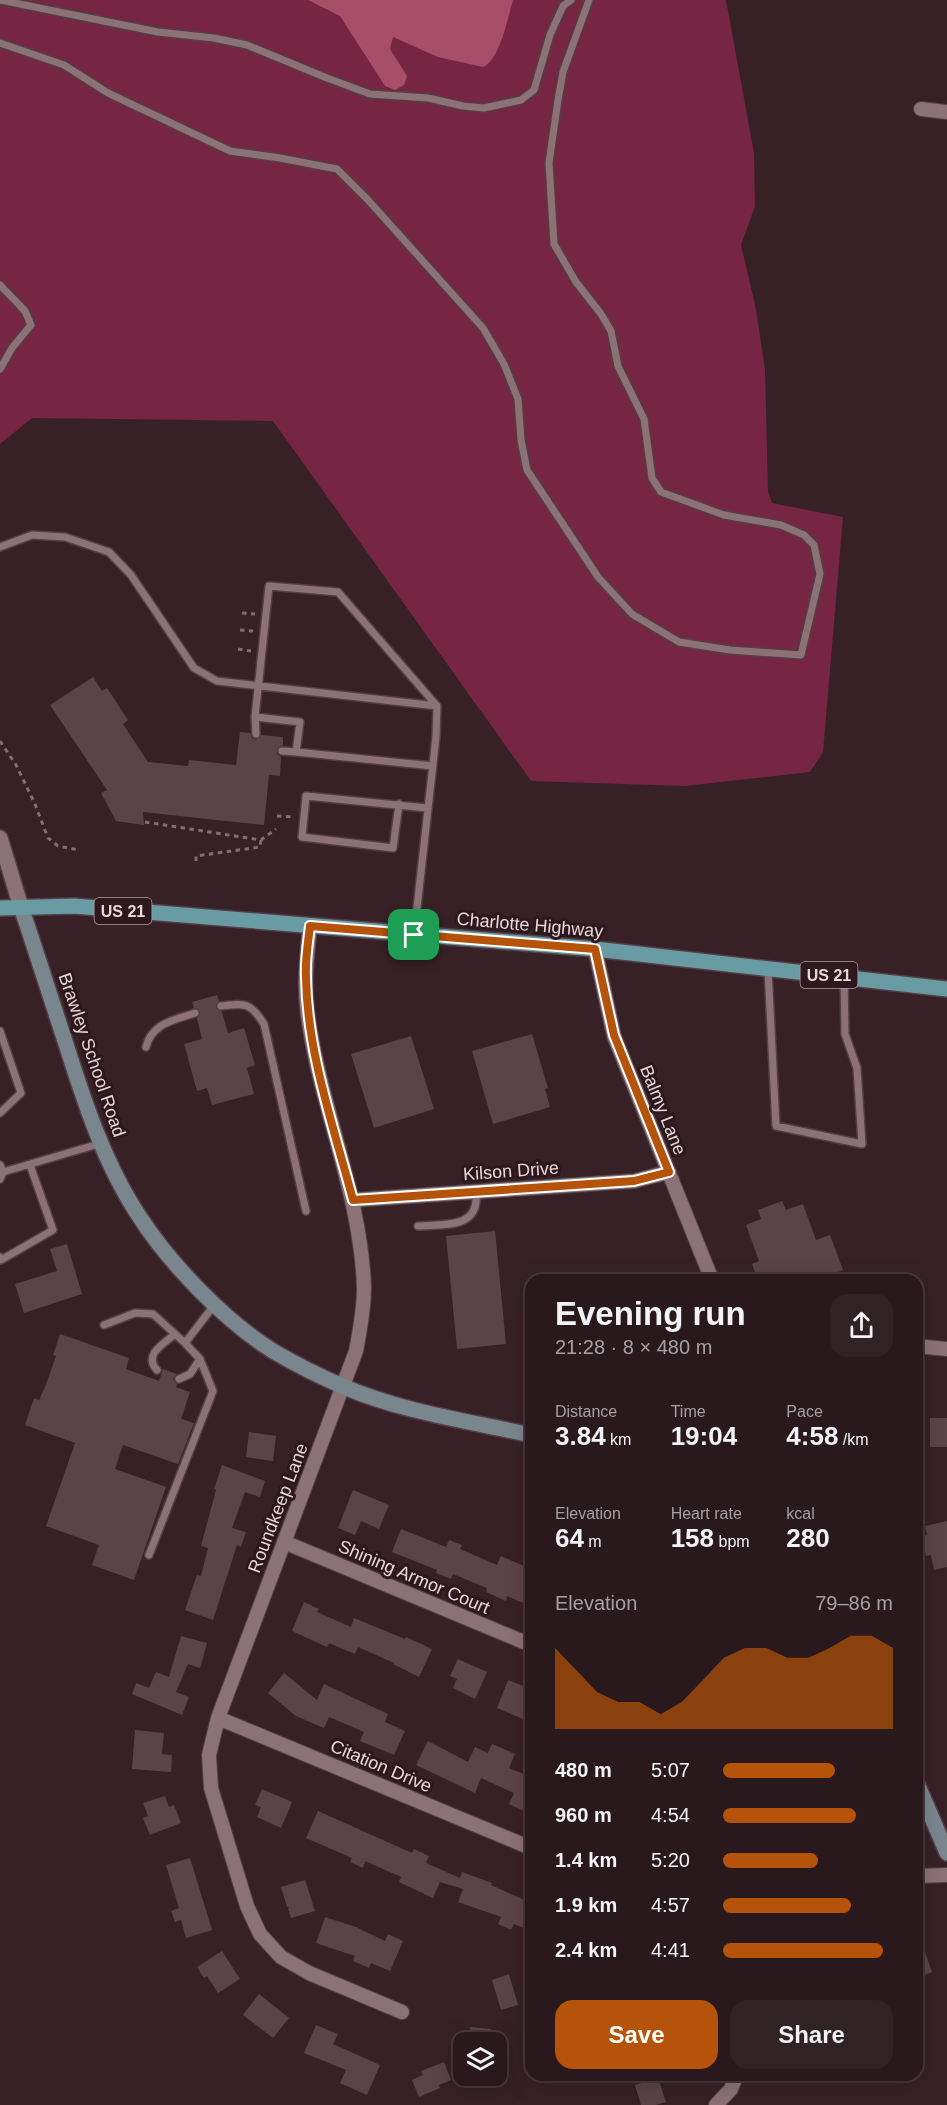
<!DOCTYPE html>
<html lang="en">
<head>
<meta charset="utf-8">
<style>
	body { margin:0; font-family:Arial,sans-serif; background:#312226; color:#f1f3f6; height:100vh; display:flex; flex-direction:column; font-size:22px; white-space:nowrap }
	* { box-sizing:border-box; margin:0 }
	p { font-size:20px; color:#a5a0a4 }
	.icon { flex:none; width:33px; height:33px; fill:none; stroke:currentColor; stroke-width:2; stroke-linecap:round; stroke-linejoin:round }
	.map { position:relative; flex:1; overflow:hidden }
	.side { position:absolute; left:525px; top:1274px; width:398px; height:807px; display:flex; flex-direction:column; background:#29191d; border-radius:18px; box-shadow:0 6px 24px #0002,0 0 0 2px #45383b }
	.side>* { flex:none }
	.controls { position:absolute; left:453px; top:2032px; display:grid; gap:12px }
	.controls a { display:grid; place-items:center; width:54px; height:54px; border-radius:12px; background:#29191d; box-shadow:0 6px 24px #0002,0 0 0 2px #45383b; font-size:30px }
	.pin { position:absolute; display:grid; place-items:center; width:51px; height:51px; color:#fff; margin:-26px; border-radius:12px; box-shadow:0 3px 9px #0006 }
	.round { display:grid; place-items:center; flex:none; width:63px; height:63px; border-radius:18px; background:#312226 }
	.overview { display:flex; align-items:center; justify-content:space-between; height:102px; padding:0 30px }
	h1 { font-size:33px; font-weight:600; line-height:45px }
	.figures { display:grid; grid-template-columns:repeat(3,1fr); gap:9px; height:102px; padding:6px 30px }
	.figures div { display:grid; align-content:center }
	.figures b { font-size:26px; font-weight:600 }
	.figures small { font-size:16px; font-weight:400 }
	.figures p { font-size:16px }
	.chart { height:168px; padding:12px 30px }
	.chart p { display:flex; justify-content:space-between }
	.chart svg { width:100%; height:108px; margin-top:6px; fill:#b45309; opacity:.7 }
	.action { display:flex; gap:12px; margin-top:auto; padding:12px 30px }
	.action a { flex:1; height:69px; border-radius:18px; background:#b45309; color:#fff; font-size:24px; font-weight:600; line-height:69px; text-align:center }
	.action a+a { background:#312226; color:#f1f3f6 }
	ul { padding:0 30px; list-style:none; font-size:20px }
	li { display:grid; grid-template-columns:96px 72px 1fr; align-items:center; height:45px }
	li i { height:15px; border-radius:8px; background:#b45309 }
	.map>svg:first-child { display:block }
</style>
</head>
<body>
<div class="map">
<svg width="947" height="2105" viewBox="0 0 947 2105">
	<rect width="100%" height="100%" fill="#372127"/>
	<path fill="#762642" d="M0 0H726L754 153 755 206 741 245 756 309 765 370 768 492 772 503 843 517 823 752 810 772 685 786 531 781 273 421 32 418 0 444Z"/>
	<path fill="#a84e69" d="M308 0H513C508 17 500 60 483 67L438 57 393 37 390 49 407 76 404 85 395 90 385 86 340 16Z"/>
	<path fill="#5c4349" d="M93 677 102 691 107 688 128 720 123 724 148 762 188 766 189 760 236 765 240 732 250 733 252 738 256 740 261 735 283 737V745L277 750V754L281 757 280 776 269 775 264 825 143 812 144 825 116 821 101 793 107 790 50 705Z
		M217 995 219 1001 216 1007 222 1012 228 1033 244 1028 255 1065 247 1068 254 1094 212 1105 207 1088 197 1091 184 1044 202 1039 197 1018 200 1012 198 1009 194 1008 192 1002Z
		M532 1034 548 1088 545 1089 550 1107 493 1124 472 1051Z
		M411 1036 434 1109 374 1128 351 1054Z
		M782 1201 786 1210 803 1204 816 1240 830 1235 843 1270 819 1280H758L752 1264 759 1261 746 1225 761 1219 758 1210Z
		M495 1231 506 1344 457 1349 446 1236Z
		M67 1244 82 1294 24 1313 15 1284 57 1271 50 1249Z
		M60 1334 129 1358 126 1369 159 1381 163 1369 177 1374 173 1379 177 1384 176 1387 190 1392 181 1419 194 1423 178 1464 123 1445 115 1469 166 1487 134 1580 92 1565 99 1545 46 1526 75 1443 25 1425 34 1398 39 1400 45 1387 56 1356 53 1355Z
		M930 1418H947V1447H930Z
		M249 1432 276 1436 273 1461 246 1457Z
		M222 1465 265 1481 260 1497 245 1492 232 1528 246 1532 241 1547 237 1545 213 1620 185 1610 197 1575 201 1576 208 1548 201 1546 216 1490 214 1489Z
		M353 1490 389 1505 379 1529 361 1521 355 1535 338 1528Z
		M947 1521V1567L934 1570 931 1555 926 1556 922 1536 927 1535 925 1526Z
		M401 1529 446 1547 449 1540 462 1545 460 1549 497 1565 501 1556 531 1569V1585L523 1603 507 1596 506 1601 486 1592 487 1588 453 1574 451 1579 436 1573 437 1570 392 1552Z
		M304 1602 319 1609 317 1612 351 1627 354 1618 405 1639 406 1637 432 1649 419 1677 393 1664 394 1663 358 1647 355 1654 329 1643 327 1647 292 1631Z
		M181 1636 207 1643 200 1668 188 1664 176 1692 189 1697 182 1715 132 1694 136 1683 149 1688 156 1672 169 1677Z
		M458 1659 487 1672 475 1699 453 1688 457 1679 450 1676Z
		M284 1673 317 1700 324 1684 388 1714 385 1722 405 1731 394 1755 360 1741 364 1732 329 1717 324 1728 296 1716 268 1693Z
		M508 1680 531 1689V1700L523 1719 497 1708Z
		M135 1730 164 1733 162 1754 172 1755 171 1772 132 1769Z
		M428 1741 468 1762 475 1747 488 1753 492 1744 515 1754 509 1768 531 1777V1801L526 1812 509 1804 514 1793 481 1778 475 1793 416 1765Z
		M262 1789 292 1802 281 1828 257 1817 261 1807 255 1805Z
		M165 1796 169 1807 174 1805 181 1823 150 1835 143 1818 148 1816 143 1803Z
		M318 1811 412 1853 414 1849 429 1856 426 1863 460 1878 462 1872 492 1883 491 1885 531 1903V1931L514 1924 511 1930 498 1924 501 1917 458 1902 463 1889 440 1882 433 1898 399 1882 401 1877 365 1861 363 1868 350 1862 352 1858 306 1838Z
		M190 1858 212 1930 186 1938 181 1920 175 1922 171 1911 179 1908 166 1865Z
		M305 1880 315 1911 291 1918 288 1908 290 1907H287L281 1887Z
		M325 1917 356 1927 385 1941 388 1934 403 1941 390 1971 371 1963 369 1968 353 1961 355 1956 316 1943Z
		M916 1932H918L932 1972 916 1978Z
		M222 1951 240 1979 218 1993 207 1976 204 1978 197 1967Z
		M509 1974 518 2005 501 2010 492 1980Z
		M259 1994 289 2018 273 2038 243 2015Z
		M316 2025 338 2034 333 2044 380 2065 367 2095 340 2083 346 2070 304 2053Z
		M470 2027 491 2029V2043H469Z
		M444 2062 451 2080 439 2085 440 2088 419 2097 412 2080 423 2075 421 2071Z
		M658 2078 666 2102 656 2105H641L635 2085Z"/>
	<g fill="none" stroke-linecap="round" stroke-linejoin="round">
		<defs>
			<path id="service" d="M0 0 158 32 214 38 247 45 327 78 370 94 428 98 463 106 484 108 521 100 534 90 550 35 563 6 571 0
				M0 43 64 65 108 93 230 151 280 158 337 169 368 200 483 328 504 364 518 399 521 440 527 470 598 577 632 614 679 642 730 650 801 655 820 574 814 545 804 535 781 525 724 515 661 492 652 478 644 419 618 366 611 331 601 314 576 282 554 244 549 163 558 100 563 72 589 0
				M0 285 25 311 31 325 12 348 0 369
				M0 547 32 535 65 537 109 552 131 575 194 668 217 681 437 706
				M255 717 300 722 296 752 433 766
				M256 734 255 717 269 586 338 592 437 706 436 737 414 935
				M282 751 296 752
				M399 804 393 848 302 837 306 796 427 808
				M768 970 776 1126 862 1144 857 1068 845 1034 844 977
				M221 1006C245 1003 250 1002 264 1024L306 1211
				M0 1031 21 1093 0 1113
				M146 1047C152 1023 174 1020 195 1013
				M0 1165 3 1172 0 1179
				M3 1172 102 1143
				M418 1226C445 1224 480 1229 476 1192
				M0 1257 1 1260 53 1230 30 1165
				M104 1325 135 1313 153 1314 185 1343 215 1304
				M157 1370C143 1355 163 1344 175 1334
				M179 1379 190 1374 200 1359
				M149 1555 213 1391 200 1359 185 1343"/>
			<path id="minor" d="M921 109 947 112
				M310 926C307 954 304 981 307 1008 318 1103 361 1192 364 1288 364 1310 360 1330 356 1351L218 1718 209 1755 211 1788 247 1906 260 1934 281 1957 309 1973 402 2012
				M595 949 614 1036 712 1280
				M353 1200 634 1181 669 1172
				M916 1346 947 1349
				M284 1542 531 1645
				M218 1718 531 1848
				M916 1876 947 1875
				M716 2105 731 2089 737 2074"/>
			<path id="tertiary" d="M0 838 21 907"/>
			<path id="secondary" d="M21 907C36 951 50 996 65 1041 84 1101 104 1163 139 1216 170 1264 225 1321 273 1351 295 1364 319 1376 342 1386 402 1412 468 1421 531 1435
				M916 1781 947 1853"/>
			<path id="primary" d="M0 908 74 906 595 949 947 989"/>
		</defs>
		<use href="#service" stroke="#523f45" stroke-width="10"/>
		<use href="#minor" stroke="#523f45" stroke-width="16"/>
		<use href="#tertiary" stroke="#523f45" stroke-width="18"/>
		<use href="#secondary" stroke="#523f45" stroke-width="18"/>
		<use href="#primary" stroke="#523f45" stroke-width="18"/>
		<path stroke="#816e73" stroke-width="3" stroke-dasharray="4.5 4.5" stroke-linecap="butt" d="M242 613 255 614
			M240 630 253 631
			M238 649 251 651
			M0 741 16 765 35 804 48 838 58 846 79 850
			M277 816 293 817
			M145 822 261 840 276 829
			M196 861V856L260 847 261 840"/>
		<use href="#service" stroke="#8c7177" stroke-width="7"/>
		<use href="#minor" stroke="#8c7177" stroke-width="14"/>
		<use href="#tertiary" stroke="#8c7177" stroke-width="15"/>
		<use href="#secondary" stroke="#7a868e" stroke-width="15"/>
		<use href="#primary" stroke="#699ba5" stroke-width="15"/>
	</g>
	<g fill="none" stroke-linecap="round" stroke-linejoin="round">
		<defs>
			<path id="route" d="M310 926 595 949 614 1035 669 1172 634 1181 353 1200C334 1128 307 1052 306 977 305 960 308 943 310 926Z"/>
		</defs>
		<use href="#route" stroke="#fff" stroke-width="12"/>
		<use href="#route" stroke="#b45309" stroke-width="8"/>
	</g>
	<g text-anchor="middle" stroke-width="6" stroke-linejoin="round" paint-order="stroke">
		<g fill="#2d181d" stroke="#ae9ea1" stroke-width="1.5">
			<rect x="94.5" y="898" width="57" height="26" rx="4.5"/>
			<rect x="800.5" y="962" width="57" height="26" rx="4.5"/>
		</g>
		<g font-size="16" font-weight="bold" fill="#e6d7da">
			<text x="123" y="917">US 21</text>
			<text x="829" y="981">US 21</text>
		</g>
		<g font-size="18" fill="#e6d7da" stroke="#2d181d">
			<text transform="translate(530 925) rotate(5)" y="6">Charlotte Highway</text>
			<text transform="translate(92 1055) rotate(71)" y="6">Brawley School Road</text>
			<text transform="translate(663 1110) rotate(68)" y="6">Balmy Lane</text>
			<text transform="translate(511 1171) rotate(-4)" y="6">Kilson Drive</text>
			<text transform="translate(278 1508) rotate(-69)" y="6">Roundkeep Lane</text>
			<text transform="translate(414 1577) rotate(23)" y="6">Shining Armor Court</text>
			<text transform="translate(381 1766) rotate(23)" y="6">Citation Drive</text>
		</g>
	</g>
</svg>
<div class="controls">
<a><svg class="icon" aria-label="layers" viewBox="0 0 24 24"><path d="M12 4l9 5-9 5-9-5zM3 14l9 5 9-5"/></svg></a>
</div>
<div class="pin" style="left:414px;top:935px;background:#1e9e55"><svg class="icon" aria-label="arrive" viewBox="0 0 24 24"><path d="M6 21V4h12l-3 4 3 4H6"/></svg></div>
<section class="side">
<div class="overview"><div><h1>Evening run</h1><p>21:28 · 8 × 480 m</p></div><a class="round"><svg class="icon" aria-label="share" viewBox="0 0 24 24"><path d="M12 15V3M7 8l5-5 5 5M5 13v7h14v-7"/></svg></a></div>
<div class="figures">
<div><p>Distance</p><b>3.84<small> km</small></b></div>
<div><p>Time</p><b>19:04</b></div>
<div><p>Pace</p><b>4:58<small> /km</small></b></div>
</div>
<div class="figures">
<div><p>Elevation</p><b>64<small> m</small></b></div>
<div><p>Heart rate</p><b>158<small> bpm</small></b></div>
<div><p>kcal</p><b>280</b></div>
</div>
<div class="chart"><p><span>Elevation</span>79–86 m</p>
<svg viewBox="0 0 160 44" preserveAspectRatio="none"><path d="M0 44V11L10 20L20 29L30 33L40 33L50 38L60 33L70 24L80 15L90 11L100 11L110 15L120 15L130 11L140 6L150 6L160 11V44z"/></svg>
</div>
<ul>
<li><b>480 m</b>5:07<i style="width:66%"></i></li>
<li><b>960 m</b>4:54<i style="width:78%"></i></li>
<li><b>1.4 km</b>5:20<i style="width:56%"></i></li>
<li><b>1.9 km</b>4:57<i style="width:75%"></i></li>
<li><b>2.4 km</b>4:41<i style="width:94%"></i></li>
</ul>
<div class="action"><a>Save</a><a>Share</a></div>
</section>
</div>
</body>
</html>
